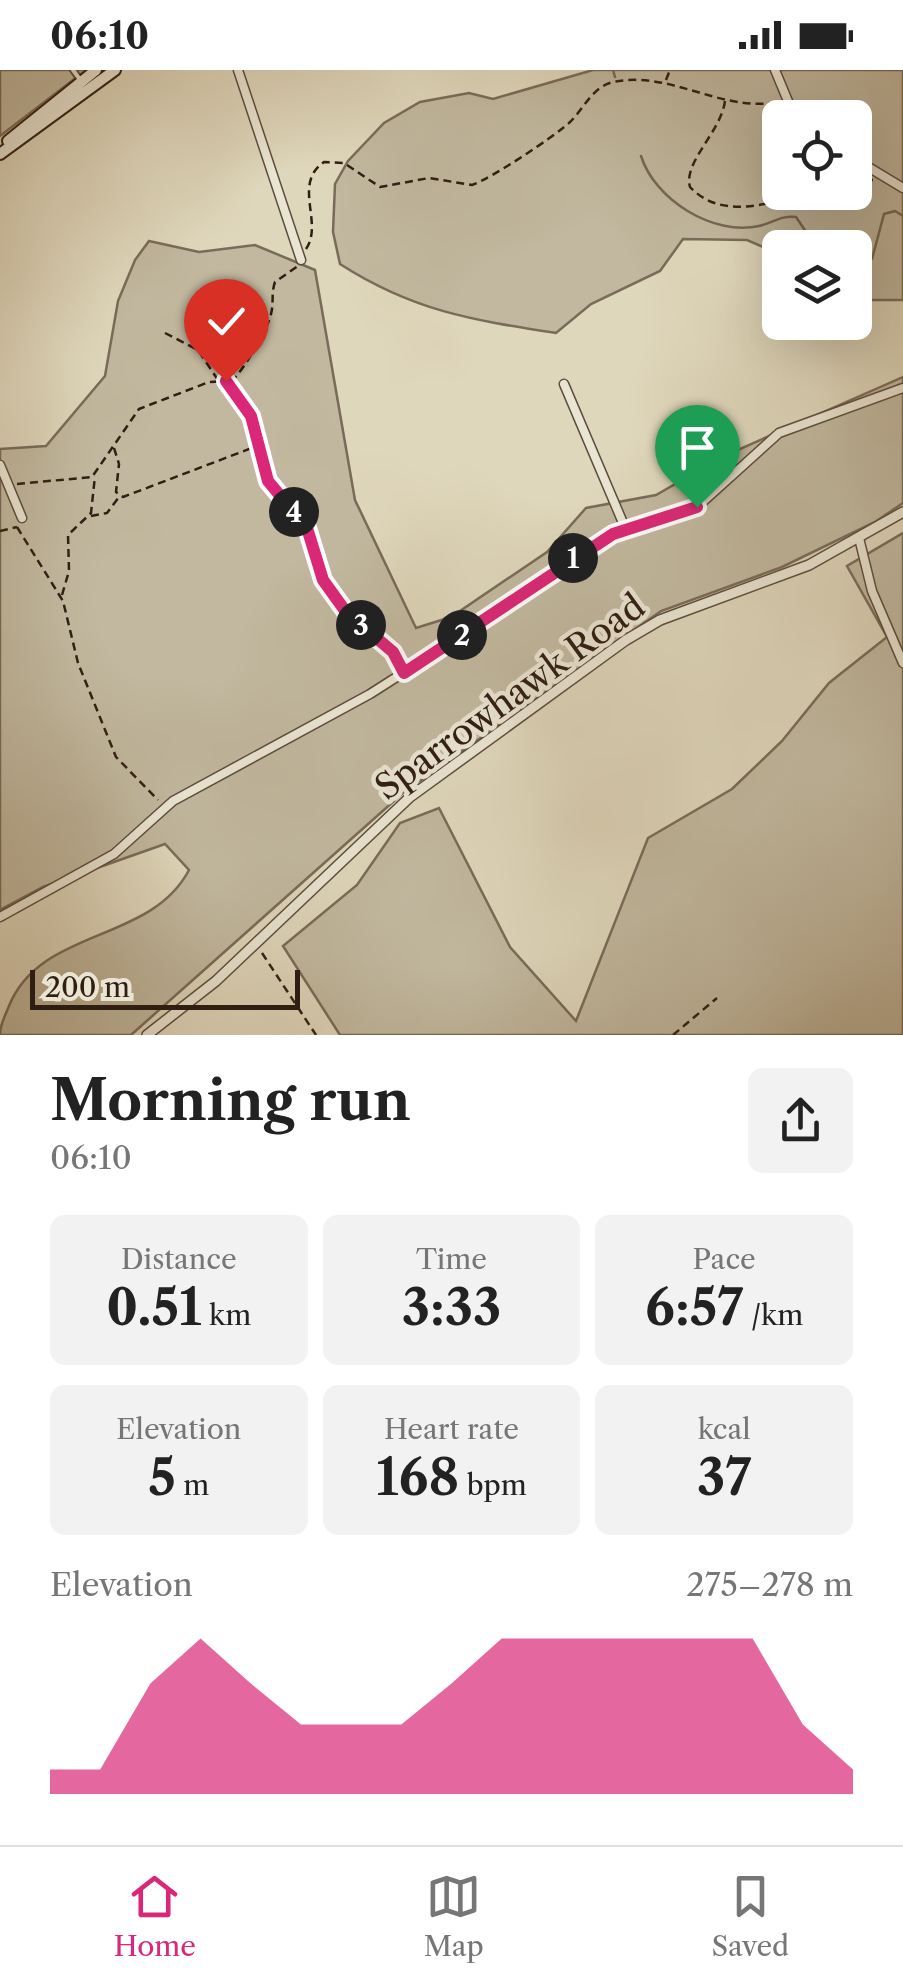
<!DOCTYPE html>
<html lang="en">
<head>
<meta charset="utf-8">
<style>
	body { margin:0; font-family:"Libre Caslon Text",serif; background:#f2f2f2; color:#222; height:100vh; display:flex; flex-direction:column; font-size:38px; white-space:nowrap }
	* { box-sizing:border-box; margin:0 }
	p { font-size:32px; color:#767676 }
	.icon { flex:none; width:55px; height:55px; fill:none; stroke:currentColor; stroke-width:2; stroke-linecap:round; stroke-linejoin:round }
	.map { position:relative; height:965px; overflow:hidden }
	.details { display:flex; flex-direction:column; background:#fff; flex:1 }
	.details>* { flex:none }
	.fabs { position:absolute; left:762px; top:30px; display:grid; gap:20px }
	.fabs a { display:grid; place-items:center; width:110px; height:110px; border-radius:15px; background:#fff; box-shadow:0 10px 40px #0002; font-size:50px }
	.scale { position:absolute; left:30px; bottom:25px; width:270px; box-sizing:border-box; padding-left:10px; border:5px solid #311e13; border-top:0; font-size:28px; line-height:35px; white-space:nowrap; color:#311e13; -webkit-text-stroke:8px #eae5d3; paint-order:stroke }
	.pin { position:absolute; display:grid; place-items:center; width:85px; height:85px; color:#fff; margin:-102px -42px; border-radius:50% 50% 50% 0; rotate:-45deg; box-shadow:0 0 10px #0007 }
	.pin .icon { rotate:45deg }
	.km { position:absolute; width:50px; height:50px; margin:-25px; border-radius:50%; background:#222; color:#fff; font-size:28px; line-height:50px; text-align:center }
	.round { display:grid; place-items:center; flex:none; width:105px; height:105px; border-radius:15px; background:#f2f2f2 }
	.overview { display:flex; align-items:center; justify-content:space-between; height:170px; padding:0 50px }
	h1 { font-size:55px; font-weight:700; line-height:75px }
	.metrics { display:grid; grid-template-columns:repeat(3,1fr); gap:15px; height:170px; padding:10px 50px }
	.metrics div { display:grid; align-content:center; border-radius:15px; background:#f2f2f2; text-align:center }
	.metrics b { font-size:50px; font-weight:700 }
	.metrics small { font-size:28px; font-weight:400 }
	.metrics p { font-size:28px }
	.chart { height:280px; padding:20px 50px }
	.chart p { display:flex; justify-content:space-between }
	.chart svg { width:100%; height:180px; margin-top:10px; fill:#db2777; opacity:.7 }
	.status { display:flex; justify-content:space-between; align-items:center; height:70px; padding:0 50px; background:#fff; direction:ltr }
	.status svg { height:28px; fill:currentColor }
	.menu { display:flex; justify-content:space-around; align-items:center; height:140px; border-top:2px solid #e0e0e0; background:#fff; font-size:28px; color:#767676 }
	.menu a { display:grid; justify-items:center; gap:5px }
	.menu .selected { color:#db2777 }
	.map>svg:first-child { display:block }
</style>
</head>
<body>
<div class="status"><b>06:10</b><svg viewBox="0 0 49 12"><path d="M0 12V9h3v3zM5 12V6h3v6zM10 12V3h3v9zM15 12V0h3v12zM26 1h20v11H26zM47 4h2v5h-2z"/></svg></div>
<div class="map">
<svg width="903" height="965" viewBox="0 0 903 965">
	<rect width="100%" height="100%" fill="#dfd7bc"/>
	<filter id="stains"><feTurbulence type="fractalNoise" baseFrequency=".002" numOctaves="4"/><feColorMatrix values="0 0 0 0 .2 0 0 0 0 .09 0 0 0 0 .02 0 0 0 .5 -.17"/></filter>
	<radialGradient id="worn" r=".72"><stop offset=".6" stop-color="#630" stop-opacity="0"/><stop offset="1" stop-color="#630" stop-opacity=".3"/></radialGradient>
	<path fill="#c1b89f" stroke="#796b59" stroke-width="2.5" fill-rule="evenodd" d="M0 0H86L0 66Z
		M593 0H903V230H855V178H780V189L777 183 747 170 683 169 660 201 591 234 556 263C472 250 413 241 340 194L333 162 335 114 348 91 384 53 420 32 469 23 493 29ZM780 48H855V122H780Z
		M149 171 199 182 255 175 315 200 355 430 416 558 451 547 547 482 586 438 656 425 724 386 903 307V433L875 452 782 497 661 541 404 722 131 965H0C0 954 5 946 9 936 41 857 150 874 189 800L165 774 43 817 0 840V379L46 376 105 306 118 231 135 190Z
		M903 463V965H340L283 876 357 815 400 753 439 738 510 877 576 951 648 768 732 719 782 671 829 613 887 567 847 496Z"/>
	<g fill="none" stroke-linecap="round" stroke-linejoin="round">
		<path stroke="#766756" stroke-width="2.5" d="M613 0 615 7
			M641 86C655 130 713 166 759 156 773 153 781 145 796 147L817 178
			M855 194 872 189 884 144 895 141 903 146"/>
		<defs>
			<path id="service" d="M73 0 81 11"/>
			<path id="minor" d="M238 0 301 190
				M775 0 795 48
				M855 89 903 118
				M564 314 626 460
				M0 395 22 448
				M859 468 872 521 903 593
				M0 847 114 784 173 731 370 624 544 513 573 487 613 464 697 437 779 363 903 318"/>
			<path id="tertiary" d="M147 965 216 911 410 727 626 570 660 550 809 495 903 442"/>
			<path id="secondary" d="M8 71 96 0
				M0 84 115 0"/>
		</defs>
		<use href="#service" stroke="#5c4c3d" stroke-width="8"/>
		<use href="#minor" stroke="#5c4c3d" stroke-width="11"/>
		<use href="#tertiary" stroke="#5c4c3d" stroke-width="12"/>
		<use href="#secondary" stroke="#311e13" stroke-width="14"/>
		<path stroke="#311e13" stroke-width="2.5" stroke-dasharray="8 5" stroke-linecap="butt" d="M666 10 670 0
			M725 31C721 62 683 92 690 117 719 148 765 137 802 122
			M855 110H873
			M306 179C324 153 292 114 324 92L344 93 380 117 429 108 472 115C492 108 552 68 569 53 584 39 592 17 613 12 672 0 720 43 779 32
			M165 263 198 280 218 310
			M231 312C243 301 268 259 271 244 274 233 271 223 275 212L298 196
			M114 378 119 394 116 422 123 427 257 376
			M17 414 92 407 139 339 209 312 227 311 251 346 268 411 307 458 323 510 346 542 388 577 401 597
			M91 446 107 443 119 427
			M17 457 63 531 78 593 116 687 158 730
			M0 461 17 457
			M62 525 69 501 68 465 91 443 95 406
			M262 883 316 965
			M673 965 717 928"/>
		<use href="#service" stroke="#eae5d3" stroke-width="4"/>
		<use href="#minor" stroke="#eae5d3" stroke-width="8"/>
		<use href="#tertiary" stroke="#eae5d3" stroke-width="9"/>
		<use href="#secondary" stroke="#eae5d3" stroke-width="10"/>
	</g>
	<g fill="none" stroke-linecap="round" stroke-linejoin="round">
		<defs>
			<path id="route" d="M226 311 251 346 268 411 307 458 323 510 346 542 393 582 404 603 613 464 697 437"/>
		</defs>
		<use href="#route" stroke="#fff" stroke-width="20"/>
		<use href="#route" stroke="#db2777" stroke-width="12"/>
	</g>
	<g text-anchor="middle" stroke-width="9" stroke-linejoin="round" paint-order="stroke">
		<g font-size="35" fill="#311e13" stroke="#eae5d3">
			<text transform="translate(510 627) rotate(-36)" y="12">Sparrowhawk Road</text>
		</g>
	</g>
	<rect width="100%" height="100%" filter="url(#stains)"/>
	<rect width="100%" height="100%" fill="url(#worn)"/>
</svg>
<div class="fabs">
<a><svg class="icon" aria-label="locate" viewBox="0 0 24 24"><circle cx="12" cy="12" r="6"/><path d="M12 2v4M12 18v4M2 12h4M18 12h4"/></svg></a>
<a><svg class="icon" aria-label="layers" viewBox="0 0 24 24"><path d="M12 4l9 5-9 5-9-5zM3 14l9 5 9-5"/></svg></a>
</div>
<div class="scale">200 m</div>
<div class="pin" style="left:697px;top:437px;background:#1e9e55"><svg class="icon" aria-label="arrive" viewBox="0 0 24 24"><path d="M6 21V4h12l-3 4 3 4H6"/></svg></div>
<div class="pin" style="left:226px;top:311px;background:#d93025"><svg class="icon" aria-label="check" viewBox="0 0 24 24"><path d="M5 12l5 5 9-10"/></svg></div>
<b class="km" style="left:573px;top:488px">1</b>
<b class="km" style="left:462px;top:565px">2</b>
<b class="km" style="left:361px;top:555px">3</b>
<b class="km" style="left:294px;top:442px">4</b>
</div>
<section class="details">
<div class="overview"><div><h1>Morning run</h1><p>06:10</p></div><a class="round"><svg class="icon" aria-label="share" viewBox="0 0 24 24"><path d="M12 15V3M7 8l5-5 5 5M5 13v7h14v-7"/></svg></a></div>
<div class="metrics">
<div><p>Distance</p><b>0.51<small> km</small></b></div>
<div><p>Time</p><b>3:33</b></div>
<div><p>Pace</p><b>6:57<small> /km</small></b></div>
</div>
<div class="metrics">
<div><p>Elevation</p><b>5<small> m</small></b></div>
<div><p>Heart rate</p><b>168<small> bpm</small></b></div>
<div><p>kcal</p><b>37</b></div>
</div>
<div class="chart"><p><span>Elevation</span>275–278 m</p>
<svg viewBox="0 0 160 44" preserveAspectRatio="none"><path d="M0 44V38L10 38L20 17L30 6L40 17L50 27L60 27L70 27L80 17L90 6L100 6L110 6L120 6L130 6L140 6L150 27L160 38V44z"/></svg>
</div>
</section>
<nav class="menu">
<a class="selected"><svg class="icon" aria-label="home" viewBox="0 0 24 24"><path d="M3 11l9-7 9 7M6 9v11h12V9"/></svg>Home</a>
<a><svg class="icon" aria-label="map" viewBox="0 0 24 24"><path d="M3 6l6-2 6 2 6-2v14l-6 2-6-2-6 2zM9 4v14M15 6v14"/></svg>Map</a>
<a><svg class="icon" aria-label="saved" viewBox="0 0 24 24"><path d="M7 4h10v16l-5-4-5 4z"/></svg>Saved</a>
</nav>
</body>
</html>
